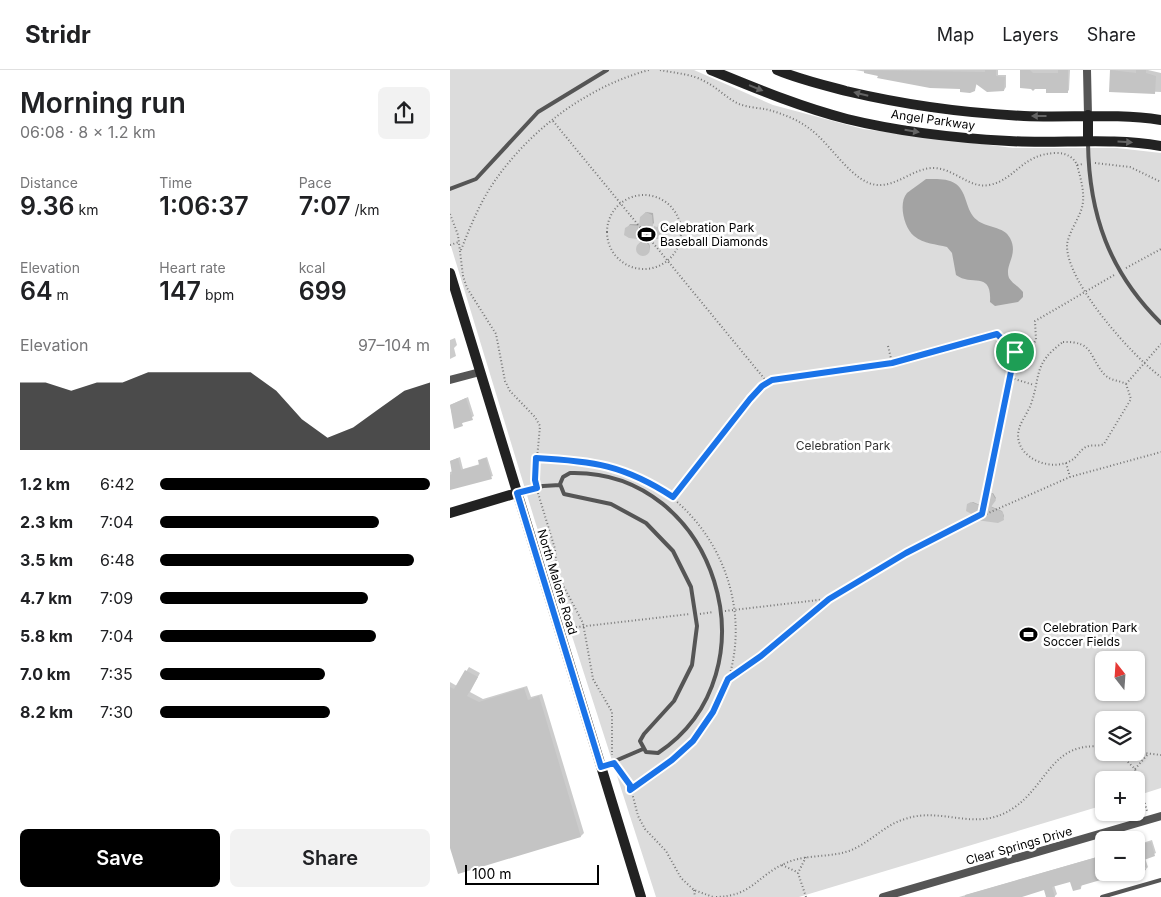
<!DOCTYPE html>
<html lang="en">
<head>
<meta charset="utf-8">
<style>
	body { margin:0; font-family:Inter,sans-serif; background:#f2f2f2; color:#202124; height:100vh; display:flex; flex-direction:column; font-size:19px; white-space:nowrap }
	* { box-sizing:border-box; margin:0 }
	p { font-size:16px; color:#757577 }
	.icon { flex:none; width:28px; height:28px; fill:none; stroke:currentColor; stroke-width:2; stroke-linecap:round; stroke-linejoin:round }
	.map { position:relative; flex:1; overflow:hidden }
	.drawer { display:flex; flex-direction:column; background:#fff; width:450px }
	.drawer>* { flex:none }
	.needle { width:32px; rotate:343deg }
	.tools { position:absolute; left:645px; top:581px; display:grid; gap:10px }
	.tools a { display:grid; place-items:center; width:50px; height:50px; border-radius:8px; background:#fff; box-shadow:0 1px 4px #0004; font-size:25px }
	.scale { position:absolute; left:15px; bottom:12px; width:134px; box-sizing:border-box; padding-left:5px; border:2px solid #000; border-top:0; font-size:14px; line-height:18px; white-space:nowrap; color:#000; -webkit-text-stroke:4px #fff; paint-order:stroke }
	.pin { position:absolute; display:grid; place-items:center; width:42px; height:42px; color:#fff; margin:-21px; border:2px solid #fff; border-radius:50%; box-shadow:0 1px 5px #0007 }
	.round { display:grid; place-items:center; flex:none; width:52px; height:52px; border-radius:8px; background:#f2f2f2 }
	.head { display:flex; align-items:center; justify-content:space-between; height:85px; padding:0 20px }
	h1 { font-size:28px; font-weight:600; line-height:38px }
	.stats { display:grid; grid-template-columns:repeat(3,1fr); gap:8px; height:85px; padding:5px 20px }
	.stats div { display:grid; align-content:center }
	.stats b { font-size:25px; font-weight:600 }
	.stats small { font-size:14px; font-weight:400 }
	.stats p { font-size:14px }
	.chart { height:140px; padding:10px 20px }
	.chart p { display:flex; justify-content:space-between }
	.chart svg { width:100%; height:90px; margin-top:5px; fill:#000; opacity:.7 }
	.primary-button { display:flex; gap:10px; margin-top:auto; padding:10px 20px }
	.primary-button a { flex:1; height:58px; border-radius:8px; background:#000; color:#fff; font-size:20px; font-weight:600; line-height:58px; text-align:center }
	.primary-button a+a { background:#f2f2f2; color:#202124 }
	ul { padding:0 20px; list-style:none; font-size:16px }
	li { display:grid; grid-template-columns:80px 60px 1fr; align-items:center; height:38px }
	li i { height:12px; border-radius:6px; background:#000 }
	header { display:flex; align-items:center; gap:30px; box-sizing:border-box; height:70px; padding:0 25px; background:#fff; border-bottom:1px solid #e0e0e0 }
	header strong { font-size:24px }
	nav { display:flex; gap:28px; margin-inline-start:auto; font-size:18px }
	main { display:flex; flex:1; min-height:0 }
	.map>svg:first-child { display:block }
</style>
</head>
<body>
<header>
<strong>Stridr</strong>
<nav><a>Map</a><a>Layers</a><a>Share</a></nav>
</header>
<main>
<section class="drawer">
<div class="head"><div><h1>Morning run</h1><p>06:08 · 8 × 1.2 km</p></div><a class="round"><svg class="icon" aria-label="share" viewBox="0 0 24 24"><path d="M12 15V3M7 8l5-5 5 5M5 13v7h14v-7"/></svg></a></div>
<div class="stats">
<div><p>Distance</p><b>9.36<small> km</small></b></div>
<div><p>Time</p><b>1:06:37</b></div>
<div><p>Pace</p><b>7:07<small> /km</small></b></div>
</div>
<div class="stats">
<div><p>Elevation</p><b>64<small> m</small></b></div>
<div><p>Heart rate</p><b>147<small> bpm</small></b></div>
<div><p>kcal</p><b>699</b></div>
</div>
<div class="chart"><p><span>Elevation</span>97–104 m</p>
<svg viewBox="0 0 160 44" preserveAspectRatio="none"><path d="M0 44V11L10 11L20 15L30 11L40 11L50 6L60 6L70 6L80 6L90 6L100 15L110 29L120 38L130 33L140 24L150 15L160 11V44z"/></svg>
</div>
<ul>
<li><b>1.2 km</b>6:42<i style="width:100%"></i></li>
<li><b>2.3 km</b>7:04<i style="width:81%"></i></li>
<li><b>3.5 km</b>6:48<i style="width:94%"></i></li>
<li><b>4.7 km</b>7:09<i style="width:77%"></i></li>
<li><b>5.8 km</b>7:04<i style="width:80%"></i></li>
<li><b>7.0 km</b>7:35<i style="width:61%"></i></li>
<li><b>8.2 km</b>7:30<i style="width:63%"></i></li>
</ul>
<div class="primary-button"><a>Save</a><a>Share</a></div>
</section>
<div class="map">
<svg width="711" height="827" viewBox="0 0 711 827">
	<rect width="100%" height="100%" fill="#fff"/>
	<path fill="#dcdcdc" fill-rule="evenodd" d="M0 0H244L323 35 413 59 563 78H667L711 83V718L686 726V710H654V735L349 827H206L84 448 0 173ZM654 590H686V622H654ZM654 650H686V682H654Z"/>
	<path fill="#a3a3a3" d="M476 109C487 109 497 108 506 114 518 123 515 141 527 150 536 158 554 156 560 168 569 185 554 195 559 208 562 213 569 217 573 222V227L568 232 545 236 540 232C542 200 522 217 506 205L502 183 497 177C486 174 474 174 464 166 454 158 448 133 457 123 463 118 470 114 476 109Z"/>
	<path fill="#0003" d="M405 0H548V5H556V17L554 20 527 13 525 19 512 18Z
		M571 0H620L619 20 617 22 597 18Z
		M661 0H698L711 3V22L661 20Z
		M196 142 203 143 204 153 202 155 189 154 186 167 178 157 180 154H190L191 148Z
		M208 155 218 158V163L212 169 206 168Z
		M188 177a6 6 0 1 1 12 0a6 6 0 1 1-12 0Z
		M5 268 7 275 4 278 6 286 0 289V270Z
		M18 327 24 346 5 357 0 335Z
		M10 387 13 399 30 394 31 389 37 387 43 406 0 419V402L3 401 0 391Z
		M543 423 546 428 540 436 552 441 554 446 552 450 529 447 519 434 523 432 530 435 537 424Z
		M19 597 30 603 20 622 33 629 77 616 81 627 92 624 134 763 131 766 0 774V612L7 616Z
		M702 770 706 783 695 788 698 797 696 799 686 775Z
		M654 785 655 806 653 808 632 814 631 818 624 820 621 810 604 815 607 824 605 826 597 827 595 818 567 827H509Z"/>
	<path fill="#c4c4c4" d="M414 0 535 2V0H546V6L555 7 554 21 537 22 526 14 525 21 520 23 510 22V19L480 18 427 8 428 6 414 3Z
		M570 0H580L583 3H608V0H618V23H596V19H585L583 21 581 19 570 18Z
		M660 0 686 3V0H696V3L706 6 705 24 659 22Z
		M196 142 202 145 203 156H189L190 147Z
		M180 155 188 156 187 169 179 168 174 165 175 158Z
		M204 156 216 160 215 169H205Z
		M186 179a7 7 0 1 1 14 0a7 7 0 1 1-14 0Z
		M16 328 23 350 12 353 13 356 4 359 0 335Z
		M8 388 11 400 29 395 28 390 36 388 42 409 0 420V405L2 404 0 391Z
		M542 423 546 430 541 437 553 442 554 450 548 453 526 450 527 447 516 441 517 434 521 432 529 435 535 425Z
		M15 600 28 607 17 626 29 632 74 618 78 630 89 626 131 767 8 804 0 778V617L4 619Z
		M701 772 705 786 694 790 696 800 686 803V775Z
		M654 785V809L630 816 631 819 623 821 620 812 602 817 605 827H596L594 820 572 827H515V825Z"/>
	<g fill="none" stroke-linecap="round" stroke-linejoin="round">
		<path stroke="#777" stroke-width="2" stroke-dasharray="1 2.5" stroke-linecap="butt" d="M210 0C224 3 242 4 254 11 267 17 276 28 289 34 297 37 307 38 315 39 331 43 347 49 360 59 381 74 403 114 428 115 447 116 463 99 482 98 503 97 519 119 539 115 566 110 571 84 606 83 615 83 623 86 627 95L633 94
			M103 51 317 312
			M645 93 680 97 711 112
			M627 95C631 110 637 128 630 143 626 153 618 165 617 175 616 212 682 286 711 307
			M157 162a37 37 0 1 1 74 0a37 37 0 1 1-74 0Z
			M0 144 8 165 13 206 17 218 46 264 55 311 60 321 85 347 90 356 85 411
			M0 175 9 172
			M11 180C20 157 29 135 42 115 78 61 136 17 199 0
			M676 198 711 179
			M613 272C645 271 638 287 655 305 661 311 669 310 676 314L681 329 654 374C648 377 641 374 636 377 630 380 627 387 622 390 603 402 569 390 568 366 568 354 577 345 581 334 591 305 583 294 613 272Z
			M438 276 442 293
			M561 308 584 315
			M676 314 711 274
			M87 388C117 389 148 390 176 401 279 441 320 569 253 659 234 684 206 703 181 720
			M616 393 620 407
			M88 423 105 479 107 504 133 553 143 609 162 642V685
			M223 427 300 329 312 316 322 310 442 293 547 264 565 282 579 281 586 270 585 251 666 204
			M533 444 565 282
			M275 541 377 529
			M250 544 263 542
			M119 558 240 544
			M278 609 311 586 379 529 493 463 620 407 711 382
			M668 682 685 699 697 741
			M686 682 711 685
			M165 697 180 715 188 746 195 759 216 781 231 808 244 820 263 827
			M685 699 698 684
			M332 795 347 802
			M244 820 245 827
			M266 827C303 826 306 806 336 793 356 784 378 788 399 781 420 773 434 755 455 749 493 736 525 763 562 739 598 716 601 670 654 677
			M356 827 348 803 356 787"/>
		<path stroke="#555" stroke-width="4" d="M638 73C639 144 659 202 711 253
			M0 119 26 109 88 42 157 0
			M120 403C266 399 329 602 208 683L196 682 190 671 194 664 224 631 242 595 247 556 241 517 223 481 196 453 161 434 114 424 110 414 113 407Z
			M68 422 93 416 110 415
			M151 697 193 679
			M652 827 711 810"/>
		<path stroke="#555" stroke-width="8" d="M637 0 638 45
			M0 310 30 302
			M433 827 711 746"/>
		<path stroke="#222" stroke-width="10" d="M261 0C305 18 350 37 397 49 450 62 505 68 559 71 610 74 660 67 711 76
			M327 0C348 9 373 15 396 21 455 35 513 43 574 46 619 48 666 43 711 50
			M638 45V70
			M0 203 191 827
			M0 443 67 423"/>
	</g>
	<defs><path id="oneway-solid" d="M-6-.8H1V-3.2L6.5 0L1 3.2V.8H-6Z" transform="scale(1.25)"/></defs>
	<g fill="#646464">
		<use href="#oneway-solid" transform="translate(306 18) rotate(22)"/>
		<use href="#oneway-solid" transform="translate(411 24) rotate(-166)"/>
		<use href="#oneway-solid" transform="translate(589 46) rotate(180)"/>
		<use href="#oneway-solid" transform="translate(462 61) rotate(9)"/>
		<use href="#oneway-solid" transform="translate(675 72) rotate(3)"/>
	</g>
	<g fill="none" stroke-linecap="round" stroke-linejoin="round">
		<defs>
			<path id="route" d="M547 264 565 282 532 444 456 483 379 529 311 586 278 609 263 642 243 671 222 690 180 720V715L164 693 151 697 67 423 87 418 85 410 86 388C143 391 174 395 223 427L300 329 312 316 322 310 442 293Z"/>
		</defs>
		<use href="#route" stroke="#fff" stroke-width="10"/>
		<use href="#route" stroke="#1a73e8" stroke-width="6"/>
	</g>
	<defs>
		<symbol id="stadium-bare" viewBox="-9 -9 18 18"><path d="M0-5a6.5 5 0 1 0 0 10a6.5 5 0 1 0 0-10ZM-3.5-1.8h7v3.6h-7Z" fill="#000" stroke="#fff" stroke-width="2.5" paint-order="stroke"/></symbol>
	</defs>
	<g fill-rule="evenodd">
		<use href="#stadium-bare" x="184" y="152" width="25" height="25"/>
		<use href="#stadium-bare" x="566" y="552" width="25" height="25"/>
	</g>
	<g text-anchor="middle" stroke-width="5" stroke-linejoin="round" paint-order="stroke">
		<g font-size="12" fill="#000" stroke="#fff">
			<text transform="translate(483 50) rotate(8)" y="4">Angel Parkway</text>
			<text transform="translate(107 512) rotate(73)" y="4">North Malone Road</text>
			<text transform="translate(569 776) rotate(-16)" y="4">Clear Springs Drive</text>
		</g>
		<g font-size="12" fill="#000" stroke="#fff" text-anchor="start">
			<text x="210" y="162">Celebration Park<tspan x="210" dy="14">Baseball Diamonds</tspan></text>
			<text x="593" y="562">Celebration Park<tspan x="593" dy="14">Soccer Fields</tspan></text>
		</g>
		<g font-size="12" fill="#333" stroke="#fff">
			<text x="393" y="380">Celebration Park</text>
		</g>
	</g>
</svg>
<div class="tools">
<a><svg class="needle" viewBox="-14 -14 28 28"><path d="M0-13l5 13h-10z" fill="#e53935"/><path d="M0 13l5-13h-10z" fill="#757577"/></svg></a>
<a><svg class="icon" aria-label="layers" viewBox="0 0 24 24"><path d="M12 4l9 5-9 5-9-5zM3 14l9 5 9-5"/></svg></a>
<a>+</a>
<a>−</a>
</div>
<div class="scale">100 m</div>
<div class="pin" style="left:565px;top:282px;background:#1e9e55"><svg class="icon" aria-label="arrive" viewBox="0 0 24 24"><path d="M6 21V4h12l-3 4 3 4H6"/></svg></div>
</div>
</main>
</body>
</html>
